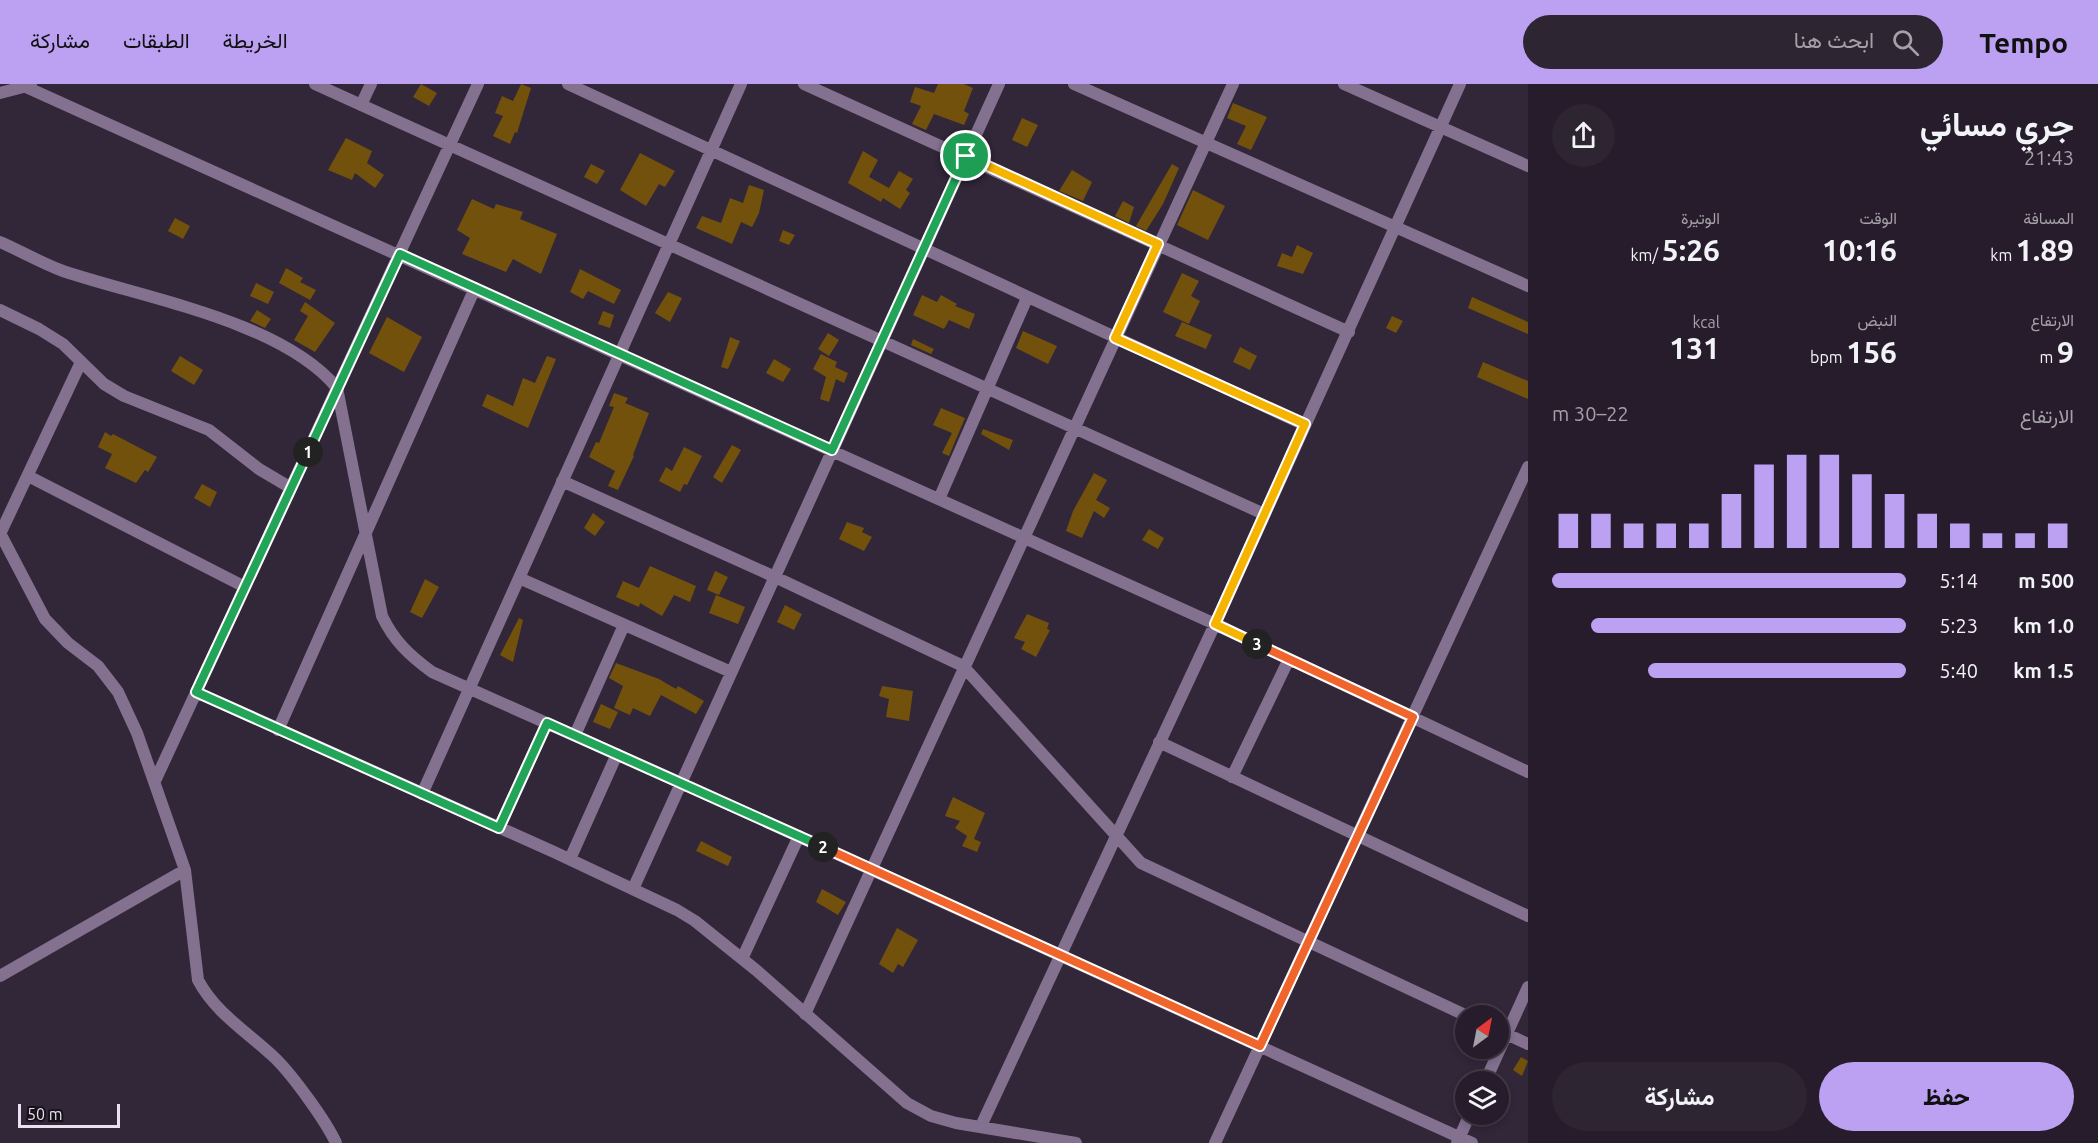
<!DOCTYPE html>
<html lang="ar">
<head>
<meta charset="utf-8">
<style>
	body { margin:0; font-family:Ubuntu,Vazirmatn,sans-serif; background:#2e2533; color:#f1f3f6; direction:rtl; height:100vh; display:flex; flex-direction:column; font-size:22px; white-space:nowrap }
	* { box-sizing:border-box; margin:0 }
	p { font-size:20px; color:#a4a1a9 }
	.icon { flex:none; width:33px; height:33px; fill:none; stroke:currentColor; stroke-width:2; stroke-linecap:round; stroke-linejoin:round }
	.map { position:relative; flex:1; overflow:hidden; direction:ltr }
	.details { display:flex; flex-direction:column; background:#261c2b; width:570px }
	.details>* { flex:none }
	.needle { width:39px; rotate:32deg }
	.buttons { position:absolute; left:1455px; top:921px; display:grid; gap:12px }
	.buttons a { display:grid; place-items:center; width:54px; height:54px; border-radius:50%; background:#261c2b; box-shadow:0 3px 9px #0003,0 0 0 2px #423a47; font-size:30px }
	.scale { position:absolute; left:18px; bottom:15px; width:102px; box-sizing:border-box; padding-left:6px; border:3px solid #e9e1ee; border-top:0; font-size:16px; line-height:21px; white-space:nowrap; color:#e9e1ee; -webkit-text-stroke:4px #17111a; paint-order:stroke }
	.pin { position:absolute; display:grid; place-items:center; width:51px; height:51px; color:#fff; margin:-26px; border:3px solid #fff; border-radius:50%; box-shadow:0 2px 6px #0007 }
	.km { position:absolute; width:30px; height:30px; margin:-15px; border-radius:50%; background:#222; color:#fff; font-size:16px; line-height:30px; text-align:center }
	.round { display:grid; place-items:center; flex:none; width:63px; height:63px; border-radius:32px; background:#2e2533 }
	.headline { display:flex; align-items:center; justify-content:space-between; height:102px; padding:0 24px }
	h1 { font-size:33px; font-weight:700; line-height:45px }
	.stats { display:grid; grid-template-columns:repeat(3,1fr); gap:9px; height:102px; padding:6px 24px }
	.stats div { display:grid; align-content:center }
	.stats b { font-size:30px; font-weight:700 }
	.stats small { font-size:16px; font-weight:400 }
	.stats p { font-size:16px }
	.chart { height:168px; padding:12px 24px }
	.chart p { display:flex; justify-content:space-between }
	.chart svg { width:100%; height:108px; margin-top:6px; stroke:#bca0f2; stroke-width:6 }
	.button { display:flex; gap:12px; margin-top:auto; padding:12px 24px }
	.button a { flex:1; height:69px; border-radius:36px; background:#bca0f2; color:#111; font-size:24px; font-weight:700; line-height:69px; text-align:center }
	.button a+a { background:#2e2533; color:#f1f3f6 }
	ul { padding:0 24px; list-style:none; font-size:20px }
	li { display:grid; grid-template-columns:96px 72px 1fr; align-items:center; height:45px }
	li i { height:15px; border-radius:8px; background:#bca0f2 }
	header { display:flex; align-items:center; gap:36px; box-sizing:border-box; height:84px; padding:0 30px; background:#bca0f2; color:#111 }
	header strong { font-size:28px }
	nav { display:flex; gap:33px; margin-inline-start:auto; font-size:21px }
	.search { width:420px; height:54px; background:#2e2533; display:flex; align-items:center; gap:15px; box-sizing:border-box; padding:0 21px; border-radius:33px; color:#a4a1a9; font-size:22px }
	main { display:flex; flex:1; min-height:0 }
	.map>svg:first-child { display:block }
</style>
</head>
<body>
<header>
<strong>Tempo</strong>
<div class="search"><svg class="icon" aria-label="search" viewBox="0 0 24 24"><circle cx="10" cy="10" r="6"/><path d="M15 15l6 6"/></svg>ابحث هنا</div>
<nav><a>الخريطة</a><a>الطبقات</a><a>مشاركة</a></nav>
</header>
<main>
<section class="details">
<div class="headline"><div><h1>جري مسائي</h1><p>21:43</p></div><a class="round"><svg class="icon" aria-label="share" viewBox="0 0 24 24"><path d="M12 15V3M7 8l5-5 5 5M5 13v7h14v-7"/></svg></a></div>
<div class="stats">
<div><p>المسافة</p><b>1.89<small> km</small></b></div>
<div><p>الوقت</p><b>10:16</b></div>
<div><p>الوتيرة</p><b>5:26<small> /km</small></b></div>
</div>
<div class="stats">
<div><p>الارتفاع</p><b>9<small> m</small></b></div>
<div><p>النبض</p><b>156<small> bpm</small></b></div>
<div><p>kcal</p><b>131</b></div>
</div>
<div class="chart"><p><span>الارتفاع</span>22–30 m</p>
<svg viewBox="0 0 160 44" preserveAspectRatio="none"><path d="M5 44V30M15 44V30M25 44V34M35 44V34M45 44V34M55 44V22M65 44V10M75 44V6M85 44V6M95 44V14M105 44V22M115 44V30M125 44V34M135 44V38M145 44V38M155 44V34"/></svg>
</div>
<ul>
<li><b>500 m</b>5:14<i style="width:100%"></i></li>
<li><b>1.0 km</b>5:23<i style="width:89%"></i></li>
<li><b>1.5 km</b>5:40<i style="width:73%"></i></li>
</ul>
<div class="button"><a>حفظ</a><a>مشاركة</a></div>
</section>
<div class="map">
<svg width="1528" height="1059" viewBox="0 0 1528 1059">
	<rect width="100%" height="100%" fill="#322639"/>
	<path fill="#72510d" d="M421 0 437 9 429 22 413 13Z
		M521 0 531 4 517 49 515 48 510 60 493 52 503 32 495 29 502 12 513 17Z
		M938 0H964L973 4 964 27 969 30 964 41 934 30 926 46 912 40 921 22 910 18 915 3 934 9Z
		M1233 19 1267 33 1251 66 1237 60 1246 42 1227 34Z
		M1022 34 1038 41 1027 63 1012 56Z
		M346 54 372 67 367 79 384 91 375 104 355 89 352 96 328 86Z
		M863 67 878 76 869 93 889 104 899 87 913 95 906 106 910 109 900 125 883 114 881 118 848 99Z
		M640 69 675 87 665 103 659 100 646 122 620 106Z
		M591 80 605 87 597 100 584 93Z
		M1172 80 1179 84 1163 120 1146 147 1136 142Z
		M1072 86 1092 98 1083 117 1059 107Z
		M749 101 764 106 759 129 752 143 741 138 732 160 696 144 702 132 721 139 730 114 743 119Z
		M1193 106 1225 122 1208 156 1177 141Z
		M472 115 494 125 496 120 523 128 520 135 557 150 541 190 513 175 506 188 462 170 470 154 457 146Z
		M1123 117 1134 123 1129 139 1115 132Z
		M175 134 190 142 183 155 168 147Z
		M783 146 795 151 789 161 779 157Z
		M1297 161 1313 169 1303 190 1277 182 1282 169 1292 173Z
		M286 184 303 194 300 198 316 206 310 216 279 199Z
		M580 185 621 206 614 220 588 207 583 215 570 208Z
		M1182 189 1199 197 1191 212 1200 217 1189 240 1163 228Z
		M256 199 274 208 268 220 250 212Z
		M668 208 682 214 670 238 655 229Z
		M922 211 937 218 941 211 957 220 955 222 975 230 969 245 949 236 944 245 913 231Z
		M1472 213 1528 238V250L1468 224Z
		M305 218 335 239 315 268 294 256 308 232 300 227Z
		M257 226 271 235 265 244 250 237Z
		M603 227 614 231 610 244 598 240Z
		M1392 232 1403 237 1396 249 1386 244Z
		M387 233 422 253 404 288 369 269Z
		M1182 238 1212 251 1206 265 1175 252Z
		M1023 247 1057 262 1048 280 1016 264Z
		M828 249 839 256 829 272 818 265Z
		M730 253 740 257 728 285 721 283Z
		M913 255 934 265 931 270 911 261Z
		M1240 263 1257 272 1250 286 1233 278Z
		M821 270 837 278 835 283 848 289 844 299 836 295 829 318 820 315 826 293 813 285Z
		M180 272 203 286 194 301 171 287Z
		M547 272 556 275 528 344 482 322 487 310 513 322 523 294 535 299Z
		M774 275 791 285 783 298 766 289Z
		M1483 278 1528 297V315L1477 293Z
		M614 309 628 314 625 319 649 329 633 371 634 372 618 406 608 402 615 387 589 373 596 358 599 359 614 323 609 322Z
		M941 324 965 334 949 372 942 369 952 349 933 341Z
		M983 345 1013 356 1009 366 981 350Z
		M105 348 111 352 113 350 157 373 148 388 145 386 136 399 105 384 112 370 98 363Z
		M732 361 741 366 722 399 713 393Z
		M684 363 702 372 687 401 684 400 680 408 659 397 666 383 672 387Z
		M1094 389 1107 396 1096 416 1110 424 1104 434 1094 427 1082 454 1066 447 1073 427Z
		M202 400 217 408 210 423 194 414Z
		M593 429 605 438 595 452 584 444Z
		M847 438 864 444 862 448 872 453 864 467 839 455Z
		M1149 445 1164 454 1158 465 1142 456Z
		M650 482 696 502 690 518 674 511 662 532 640 519 639 523 616 513 623 497 639 504Z
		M715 487 728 493 719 511 707 506Z
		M425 495 439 503 422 534 410 528Z
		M716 511 745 523 738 540 709 529Z
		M785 521 802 530 794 546 777 538Z
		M1027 530 1049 539 1047 545 1050 546 1036 573 1021 565 1025 558 1014 554Z
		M519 534 523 536 513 578 500 571Z
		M616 579 659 595 676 605 678 602 704 617 696 630 661 611 650 632 633 624 630 631 614 624 623 602 609 594Z
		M882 602 913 607 909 637 886 633 889 615 879 612Z
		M601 620 618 628 610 645 593 638Z
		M953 713 985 729 974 755 981 758 977 768 962 762 967 752 955 744 960 737 945 732Z
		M701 757 732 773 728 782 696 767Z
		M822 805 846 818 838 831 816 818Z
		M897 844 918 856 903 883 898 880 893 889 879 880Z
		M1521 973 1528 977 1522 992 1513 986Z"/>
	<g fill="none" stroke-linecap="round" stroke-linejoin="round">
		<path stroke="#83718f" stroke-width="12" d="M315 0 1264 430
			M568 0 1305 341
			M804 0 1349 248
			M1074 0 1528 202
			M1344 0 1528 82
			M26 3 1215 540 1528 688
			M0 9 31 1
			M361 21 371 0
			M0 158C21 167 41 179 63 187 143 214 282 237 337 304L382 532C394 557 409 571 432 588L681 699 1472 1059
			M0 226 39 245 63 260 104 300 124 312 209 346 259 385 291 404
			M28 392 245 503
			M562 397 775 493 963 582 1141 779 1467 932
			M939 415 1027 214
			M0 449 45 535 68 559 98 582 118 608 137 649 185 786 198 896C216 930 249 949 276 975 293 992 326 1037 336 1059
			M0 450 81 278
			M519 494 731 588
			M196 608 554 768 677 826 695 837 756 886 907 1019 931 1032 956 1039 1076 1059
			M278 646 475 204
			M575 651 624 541
			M1159 658 1528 832
			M1232 693 1289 575
			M155 697 478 0
			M422 710 741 0
			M499 744 547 639
			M570 775 617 670
			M633 805 999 0
			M742 875 799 752
			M0 892 185 786
			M805 930 1233 0
			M1498 946 1528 960
			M1485 998 1528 903
			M981 1042 1215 540 1460 0
			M1215 1059 1528 383
			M1457 1059 1470 1030"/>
	</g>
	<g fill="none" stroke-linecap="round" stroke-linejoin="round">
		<defs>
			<path id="split-1" d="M308 368 400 170 832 366 966 72"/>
			<path id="split-2" d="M308 368 196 608 499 744 547 639 823 763"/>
			<path id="split-3" d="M823 763 1260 962 1413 633 1257 560"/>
			<path id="split-4" d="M966 72 1158 160 1115 254 1305 340 1215 540 1257 560"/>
		</defs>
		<use href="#split-1" stroke="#fff" stroke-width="12"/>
		<use href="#split-2" stroke="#fff" stroke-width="12"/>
		<use href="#split-3" stroke="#fff" stroke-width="12"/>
		<use href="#split-4" stroke="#fff" stroke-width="12"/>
		<use href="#split-1" stroke="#22a559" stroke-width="8"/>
		<use href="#split-2" stroke="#22a559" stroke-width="8"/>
		<use href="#split-3" stroke="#f0652b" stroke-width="8"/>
		<use href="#split-4" stroke="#f5b400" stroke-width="8"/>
	</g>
</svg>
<div class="buttons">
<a><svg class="needle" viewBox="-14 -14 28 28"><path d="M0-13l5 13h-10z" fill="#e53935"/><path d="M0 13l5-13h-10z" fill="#a4a1a9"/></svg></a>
<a><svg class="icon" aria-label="layers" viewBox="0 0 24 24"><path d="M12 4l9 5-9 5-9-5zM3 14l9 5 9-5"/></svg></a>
</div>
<div class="scale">50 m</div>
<div class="pin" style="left:966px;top:72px;background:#1e9e55"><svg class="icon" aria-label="arrive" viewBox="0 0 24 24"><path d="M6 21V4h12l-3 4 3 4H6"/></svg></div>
<b class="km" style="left:308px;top:368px">1</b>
<b class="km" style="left:823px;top:763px">2</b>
<b class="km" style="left:1257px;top:560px">3</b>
</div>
</main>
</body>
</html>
